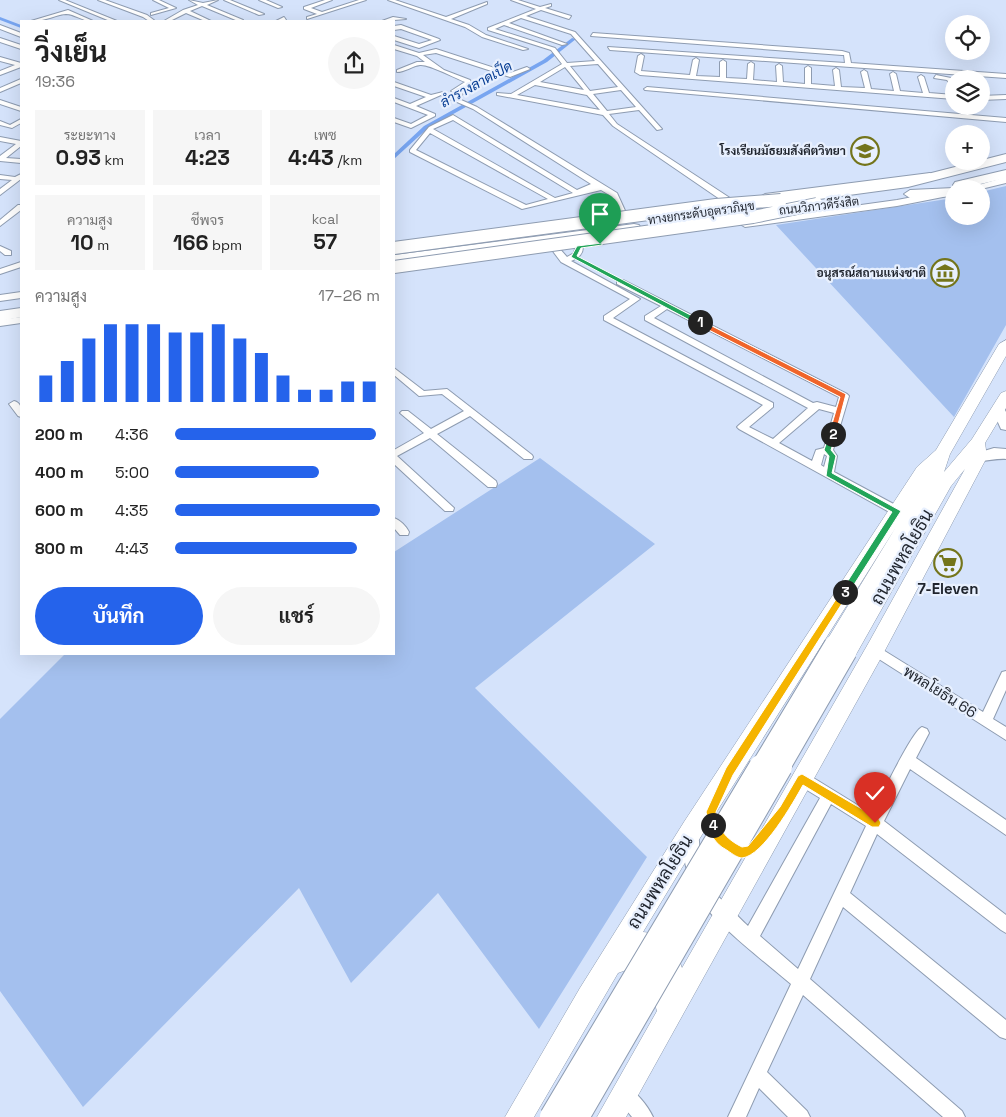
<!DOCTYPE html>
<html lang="th">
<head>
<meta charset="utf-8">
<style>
	body { margin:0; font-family:"Space Grotesk",Sarabun,sans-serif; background:#f6f6f6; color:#222; height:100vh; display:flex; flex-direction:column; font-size:19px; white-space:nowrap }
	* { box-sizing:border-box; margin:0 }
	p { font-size:16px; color:#767676 }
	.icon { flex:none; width:28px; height:28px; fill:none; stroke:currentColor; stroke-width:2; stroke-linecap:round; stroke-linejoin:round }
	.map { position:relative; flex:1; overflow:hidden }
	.drawer { position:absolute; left:20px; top:20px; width:375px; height:635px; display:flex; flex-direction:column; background:#fff; border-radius:0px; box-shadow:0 5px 20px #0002 }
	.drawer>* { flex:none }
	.controls { position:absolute; left:945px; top:15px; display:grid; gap:10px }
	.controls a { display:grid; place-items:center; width:45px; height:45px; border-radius:50%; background:#fff; box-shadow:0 5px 20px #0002; font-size:25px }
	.pin { position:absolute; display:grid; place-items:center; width:42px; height:42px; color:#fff; margin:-51px -21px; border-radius:50% 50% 50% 0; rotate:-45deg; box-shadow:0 0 5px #0007 }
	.pin .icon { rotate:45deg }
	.km { position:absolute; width:25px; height:25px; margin:-12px; border-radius:50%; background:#222; color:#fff; font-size:14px; line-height:25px; text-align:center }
	.round { display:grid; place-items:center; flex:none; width:52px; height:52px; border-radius:26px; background:#f6f6f6 }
	.overview { display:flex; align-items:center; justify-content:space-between; height:85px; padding:0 15px }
	h1 { font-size:28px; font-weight:700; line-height:38px }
	.stats { display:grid; grid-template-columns:repeat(3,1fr); gap:8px; height:85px; padding:5px 15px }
	.stats div { display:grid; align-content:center; border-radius:0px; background:#f6f6f6; text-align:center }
	.stats b { font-size:21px; font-weight:700 }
	.stats small { font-size:14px; font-weight:400 }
	.stats p { font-size:14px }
	.chart { height:140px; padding:10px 15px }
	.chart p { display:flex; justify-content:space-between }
	.chart svg { width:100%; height:90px; margin-top:5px; stroke:#2563eb; stroke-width:6 }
	.primary-button { display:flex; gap:10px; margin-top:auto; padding:10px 15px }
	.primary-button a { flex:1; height:58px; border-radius:30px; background:#2563eb; color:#fff; font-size:20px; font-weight:700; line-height:58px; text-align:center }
	.primary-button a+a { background:#f6f6f6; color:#222 }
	ul { padding:0 15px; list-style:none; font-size:16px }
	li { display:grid; grid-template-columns:80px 60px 1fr; align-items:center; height:38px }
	li i { height:12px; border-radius:6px; background:#2563eb }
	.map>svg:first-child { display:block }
</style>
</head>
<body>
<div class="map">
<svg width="1006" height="1117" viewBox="0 0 1006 1117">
	<rect width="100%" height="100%" fill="#d5e3fb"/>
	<path fill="#a4c0ee" d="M1006 186V325L954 417 776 225 954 198V216H981V192Z
		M540 458 655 544 475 688 647 857 539 1029 438 893 351 983 299 888 83 1107 0 991V719L65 654H394V552Z"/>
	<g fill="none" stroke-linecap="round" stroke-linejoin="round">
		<path fill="#78a5f0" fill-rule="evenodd" d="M0 17 21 25V28L0 20Z
			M572 38 576 39 547 62 428 128 394 159V154L424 126 543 60Z"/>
		<defs>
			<path id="street" d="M59 0H65L117 21H110Z
				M98 0H105L147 15 155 21H149L143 17Z
				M153 0H159L176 8 151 15V13L169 8Z
				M189 0 203 3 218 0 207 5 243 20 238 21 202 6 190 11 211 21H205L186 13 170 21H164L183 10 198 5Z
				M224 0H230L264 14 259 15Z
				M259 0H266L282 7 278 8Z
				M325 0H332L311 8 322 12 359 0H366L307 19V17L317 14 304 9V7Z
				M388 0H395L446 17 487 2V4L451 19 469 25 486 35 528 49 523 50 482 37 465 27Z
				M511 0H518L540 7 551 4V6L545 8 571 16 569 19 541 10 526 16 575 32 662 129 657 130 639 110 609 114 617 124 733 200V204H727L613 126 603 115 497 95V93L511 94 562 64 551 50 488 30V28L536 9ZM521 18 571 34 595 61 567 63 555 48 495 29 504 25 562 45 567 44 509 23ZM598 64 618 87 590 91 570 66ZM565 67 584 90 540 82ZM535 85 587 95 600 110 517 95ZM621 90 636 107 607 111 593 94Z
				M68 10 93 21C83 22 75 14 66 14 54 15 44 22 31 21Z
				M284 17 286 20 276 21Z
				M393 17 406 19 382 21Z
				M0 25 21 33V37L0 29Z
				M401 25 439 39 440 40 419 48 394 40V36L419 44 432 40 401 29 394 30V26Z
				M593 33 842 51 849 53 851 63 1006 74V78L610 50 608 47 845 63 844 55H842L591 36Z
				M0 38 21 45V49L0 42Z
				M394 45 419 53 436 49 510 73 527 67 530 69 510 77 436 53 423 55 444 70 470 80 472 84 459 91 463 94 460 96 451 91 465 82C455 78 429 64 420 65 412 66 405 72 397 72V70L417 62H425L417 56 394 49Z
				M641 54 644 56 641 71 690 75 693 60 696 58 699 60 696 76 720 77V62L723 60 726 62V78L747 79 748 64 751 62 754 64 753 80 777 82 776 66 779 64 782 66 783 82 805 84V68L808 66 811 68V84L835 86 833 70 836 68 839 70 841 87 865 88 861 72 864 70 867 72 871 89 894 91 890 74 893 72 896 74 900 91 923 93 918 77 921 75 924 77 929 93 954 95V99L640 75 635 72 638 56Z
				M0 57 21 63V67L0 75V71L15 65 0 61Z
				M936 75 951 78 954 82V90L947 80 934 78Z
				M21 79V83L0 92V88Z
				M394 82 431 95 443 92 477 107 617 193 627 215 620 217 611 196 601 190 522 209 410 152V150L429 127 453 115 577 190 591 184 473 109 441 95 416 106 435 114V116L411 128 394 122V118L411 124 428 115 394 102V98L410 104 426 97 394 86ZM453 120 573 193 555 198 433 129ZM430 133 548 199 526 205 416 150Z
				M647 87 1006 118V122L645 90 644 89Z
				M1006 95V99L981 100V96Z
				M0 100 21 107V111L0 104Z
				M21 119V123L12 128 0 125V121L10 125Z
				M0 137 21 141V146L6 158 21 159V163L0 161V156L16 144 0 141Z
				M21 174V179L0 195V189L12 180 0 179V175L15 177Z
				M18 205H21V210L0 226V220Z
				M576 245H582C585 253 578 258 571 261L640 299 613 318 773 403V407L749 427 773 439 808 408 645 320V316L661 306 617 284V280H623L847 394 849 396 833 450 837 456 834 472 901 508 902 511 901 514H893L739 429 737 427 739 425 763 405 604 320V316L630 299 561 262 552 250 559 248 567 257 574 253ZM667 309 839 397 836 407 817 402 813 403 654 318ZM819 409 834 413 824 448 816 450 812 461 779 443ZM824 454 827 456 824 467 821 465Z
				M0 246 11 251V255H5L0 251Z
				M21 262V267L0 274V269Z
				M394 368 424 391 447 389 532 455 533 457 532 459H524L470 416 437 434 496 481 497 484 496 487H488L430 438 397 456 454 508 453 511H445L394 464V450L424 433 400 413 402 411H408L431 429 464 411 442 394 419 396 394 375Z
				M14 401C22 403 21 410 21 417L18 416 9 404Z
				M394 518C400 520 406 526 409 532L408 535H400L394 528Z
				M875 645 983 712 1002 672 1006 671V690L993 719 1006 727V740L871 654 869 650 871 646Z
				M922 727 927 729 929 733 916 758 1006 820V835L910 769 884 821 1006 915V933L1001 930 877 834 850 893 1006 1020V1039L1000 1037 843 907 810 979 962 1111 965 1117H943L803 995 767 1072 807 1111 810 1117H788L759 1088 746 1117H728L791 984C769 965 707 918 697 894L700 889 705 886C715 891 738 917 748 926L820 798 797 784 795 779 797 774 802 773 807 774 872 814C880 799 912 731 922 727ZM831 804 866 826 798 969 760 936Z
				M692 831 697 833C702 846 697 859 702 873L700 878 695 880 690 878C684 864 681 848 687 833Z
				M624 1085C635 1090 648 1106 653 1117H632L618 1100 615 1094 618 1088Z"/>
			<path id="secondary" d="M930 173 935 176 933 178 765 200 760 197 765 194Z
				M1006 177V183L981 189H965Z
				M950 190 953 191V195L897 206 745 227 740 224 745 221 897 200Z
				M21 292V298L0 301V295Z
				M21 317V323L0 326V320Z
				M998 405 1003 406 1006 412V430L1001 429 992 409Z
				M994 448 1006 449V459C995 458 982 463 974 460L972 457 974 454Z"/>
			<path id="primary" d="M1006 340V356L950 454 944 472 972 439 1001 393 1006 391V408L985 443 987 457 882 656 626 1117H597L657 1011C650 993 669 971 647 957L637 958 626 970 618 973 534 1117H505L580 988 684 822 917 467 936 450 999 344ZM965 469 868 644 682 968C675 948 665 934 643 932L700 838 896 527 824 645 827 651 834 653 838 652 840 658 847 660 854 658 951 486Z"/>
			<path id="highway" d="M1006 154V162L908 187 760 207 754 203 760 199 908 179Z
				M1006 170V178L959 189 953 185 955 182Z
				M954 188 956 189H954V196L910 198 904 194 910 190Z
				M634 224 639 225 641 228 639 231 394 263V255Z
				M21 308V317L0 321V311Z"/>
		</defs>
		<use href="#street" stroke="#8e9cb1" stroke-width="2"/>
		<use href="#secondary" stroke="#8e9cb1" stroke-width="2"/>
		<use href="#primary" stroke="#8e9cb1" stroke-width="1"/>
		<use href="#highway" stroke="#8e9cb1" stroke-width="2"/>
		<use href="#street" fill="#fff" fill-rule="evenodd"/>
		<use href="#secondary" fill="#fff" fill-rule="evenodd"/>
		<use href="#primary" fill="#fff" fill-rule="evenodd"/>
		<use href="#highway" fill="#fff" fill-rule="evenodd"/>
		<defs>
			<path id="primary-bridge-far1" d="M760 768 834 645
				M780 768 847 652"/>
			<path id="primary-bridge" d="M552 1117 761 767
				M577 1117 780 767"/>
			<path id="highway-bridge" d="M394 248 716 205 781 200
				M394 267 753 217 817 204"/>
		</defs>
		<use href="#primary-bridge-far1" stroke="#8e9cb1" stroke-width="21" stroke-linecap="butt"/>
		<use href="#primary-bridge" stroke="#8e9cb1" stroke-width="26" stroke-linecap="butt"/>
		<use href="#highway-bridge" stroke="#8e9cb1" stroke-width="14" stroke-linecap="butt"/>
		<use href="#primary-bridge-far1" stroke="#fff" stroke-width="19"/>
		<use href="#primary-bridge" stroke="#fff" stroke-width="24"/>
		<use href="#highway-bridge" stroke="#fff" stroke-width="12"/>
	</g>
	<path fill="#22a559" stroke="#fff" d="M602 243V245L581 248 577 256 702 321V324H697L571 257 577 246Z"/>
	<path fill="#f0652b" stroke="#fff" d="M697 321H702L846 394 835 436 829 434 840 397 697 324Z"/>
	<path fill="#22a559" stroke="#fff" d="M830 432 836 434 831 450 836 456 832 473 901 511 848 594H842V590L892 512 826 476 829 456 824 450Z"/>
	<path fill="#f5b400" stroke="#fff" d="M845 589 848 590V594L733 775 716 812 718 825 717 828H710L706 812 726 768 842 590Z"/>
	<path fill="#f5b400" stroke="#fff" d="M802 774 879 819 881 823 879 827H872L803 785C793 803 763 856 742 858 737 858 730 852 725 849 717 845 709 834 708 825L713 820 717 821C722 834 730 841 742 847L748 846 780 807 798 776Z"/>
	<defs>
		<symbol id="school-ring" viewBox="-11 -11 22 22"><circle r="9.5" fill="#e8f0fe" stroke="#74751b" stroke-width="1.5"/><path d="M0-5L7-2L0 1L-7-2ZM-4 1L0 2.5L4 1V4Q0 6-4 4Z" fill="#74751b"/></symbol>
		<symbol id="museum-ring" viewBox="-11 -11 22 22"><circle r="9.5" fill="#e8f0fe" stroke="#74751b" stroke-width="1.5"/><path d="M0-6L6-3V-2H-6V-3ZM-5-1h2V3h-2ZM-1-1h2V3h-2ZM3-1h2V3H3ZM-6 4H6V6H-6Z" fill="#74751b"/></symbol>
		<symbol id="supermarket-ring" viewBox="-11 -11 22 22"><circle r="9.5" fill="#e8f0fe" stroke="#74751b" stroke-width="1.5"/><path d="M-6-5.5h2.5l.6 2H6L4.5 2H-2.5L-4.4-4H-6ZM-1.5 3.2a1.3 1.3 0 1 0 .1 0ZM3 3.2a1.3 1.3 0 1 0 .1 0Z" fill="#74751b"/></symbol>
	</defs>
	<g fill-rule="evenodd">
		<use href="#school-ring" x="849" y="135" width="32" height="32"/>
		<use href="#museum-ring" x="929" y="257" width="32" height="32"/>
		<use href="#supermarket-ring" x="932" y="547" width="32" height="32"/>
	</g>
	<g text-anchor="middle" stroke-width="4.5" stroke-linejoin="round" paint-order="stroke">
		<g font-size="12" font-weight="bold" fill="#1f242d" stroke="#e8f0fe" text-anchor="end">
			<text x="846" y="155">โรงเรียนมัธยมสังคีตวิทยา</text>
			<text x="926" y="277">อนุสรณ์สถานแห่งชาติ</text>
		</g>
		<g font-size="12" fill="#1f242d" stroke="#e8f0fe">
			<text transform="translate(819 206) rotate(-7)" y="4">ถนนวิภาวดีรังสิต</text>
			<text transform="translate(701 213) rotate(-8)" y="4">ทางยกระดับอุตราภิมุข</text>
		</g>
		<g font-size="14" font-style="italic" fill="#073d93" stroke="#e8f0fe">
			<text transform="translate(476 84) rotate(-29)" y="5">ลำรางลาดเป็ด</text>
		</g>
		<g font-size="15" font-weight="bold" fill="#1f242d" stroke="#e8f0fe">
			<text x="948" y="594">7-Eleven</text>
		</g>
		<g font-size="15" fill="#1f242d" stroke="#e8f0fe">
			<text transform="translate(940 692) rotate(32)" y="5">พหลโยธิน 66</text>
		</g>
		<g font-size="18" fill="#1f242d" stroke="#e8f0fe">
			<text transform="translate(902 557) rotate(-60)" y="6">ถนนพหลโยธิน</text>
			<text transform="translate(660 882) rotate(-58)" y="6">ถนนพหลโยธิน</text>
		</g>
	</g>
</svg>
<div class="controls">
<a><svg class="icon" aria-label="locate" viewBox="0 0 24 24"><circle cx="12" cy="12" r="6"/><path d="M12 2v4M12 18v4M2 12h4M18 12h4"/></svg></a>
<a><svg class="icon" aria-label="layers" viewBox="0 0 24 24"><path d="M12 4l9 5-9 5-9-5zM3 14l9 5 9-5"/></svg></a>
<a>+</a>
<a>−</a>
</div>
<div class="pin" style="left:600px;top:244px;background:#1e9e55"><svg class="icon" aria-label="arrive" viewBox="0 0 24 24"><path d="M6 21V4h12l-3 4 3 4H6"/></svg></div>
<div class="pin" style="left:875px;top:823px;background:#d93025"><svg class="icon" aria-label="check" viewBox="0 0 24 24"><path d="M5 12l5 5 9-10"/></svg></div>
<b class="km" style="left:700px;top:322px">1</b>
<b class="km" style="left:833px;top:434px">2</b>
<b class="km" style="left:845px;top:592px">3</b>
<b class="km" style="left:713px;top:825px">4</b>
<section class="drawer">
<div class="overview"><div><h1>วิ่งเย็น</h1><p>19:36</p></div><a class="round"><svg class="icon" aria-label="share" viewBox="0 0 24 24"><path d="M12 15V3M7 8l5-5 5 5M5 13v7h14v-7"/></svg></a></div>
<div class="stats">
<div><p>ระยะทาง</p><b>0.93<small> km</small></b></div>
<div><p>เวลา</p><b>4:23</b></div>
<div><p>เพซ</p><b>4:43<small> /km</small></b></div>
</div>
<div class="stats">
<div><p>ความสูง</p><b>10<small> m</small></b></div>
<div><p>ชีพจร</p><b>166<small> bpm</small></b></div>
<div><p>kcal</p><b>57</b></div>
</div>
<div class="chart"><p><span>ความสูง</span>17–26 m</p>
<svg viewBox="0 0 160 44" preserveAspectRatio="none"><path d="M5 44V31M15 44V24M25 44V13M35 44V6M45 44V6M55 44V6M65 44V10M75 44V10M85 44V6M95 44V13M105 44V20M115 44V31M125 44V38M135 44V38M145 44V34M155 44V34"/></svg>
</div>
<ul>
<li><b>200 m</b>4:36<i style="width:98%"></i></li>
<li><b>400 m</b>5:00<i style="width:70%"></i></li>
<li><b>600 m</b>4:35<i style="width:100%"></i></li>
<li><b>800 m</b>4:43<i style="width:89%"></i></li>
</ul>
<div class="primary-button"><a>บันทึก</a><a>แชร์</a></div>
</section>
</div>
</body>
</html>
